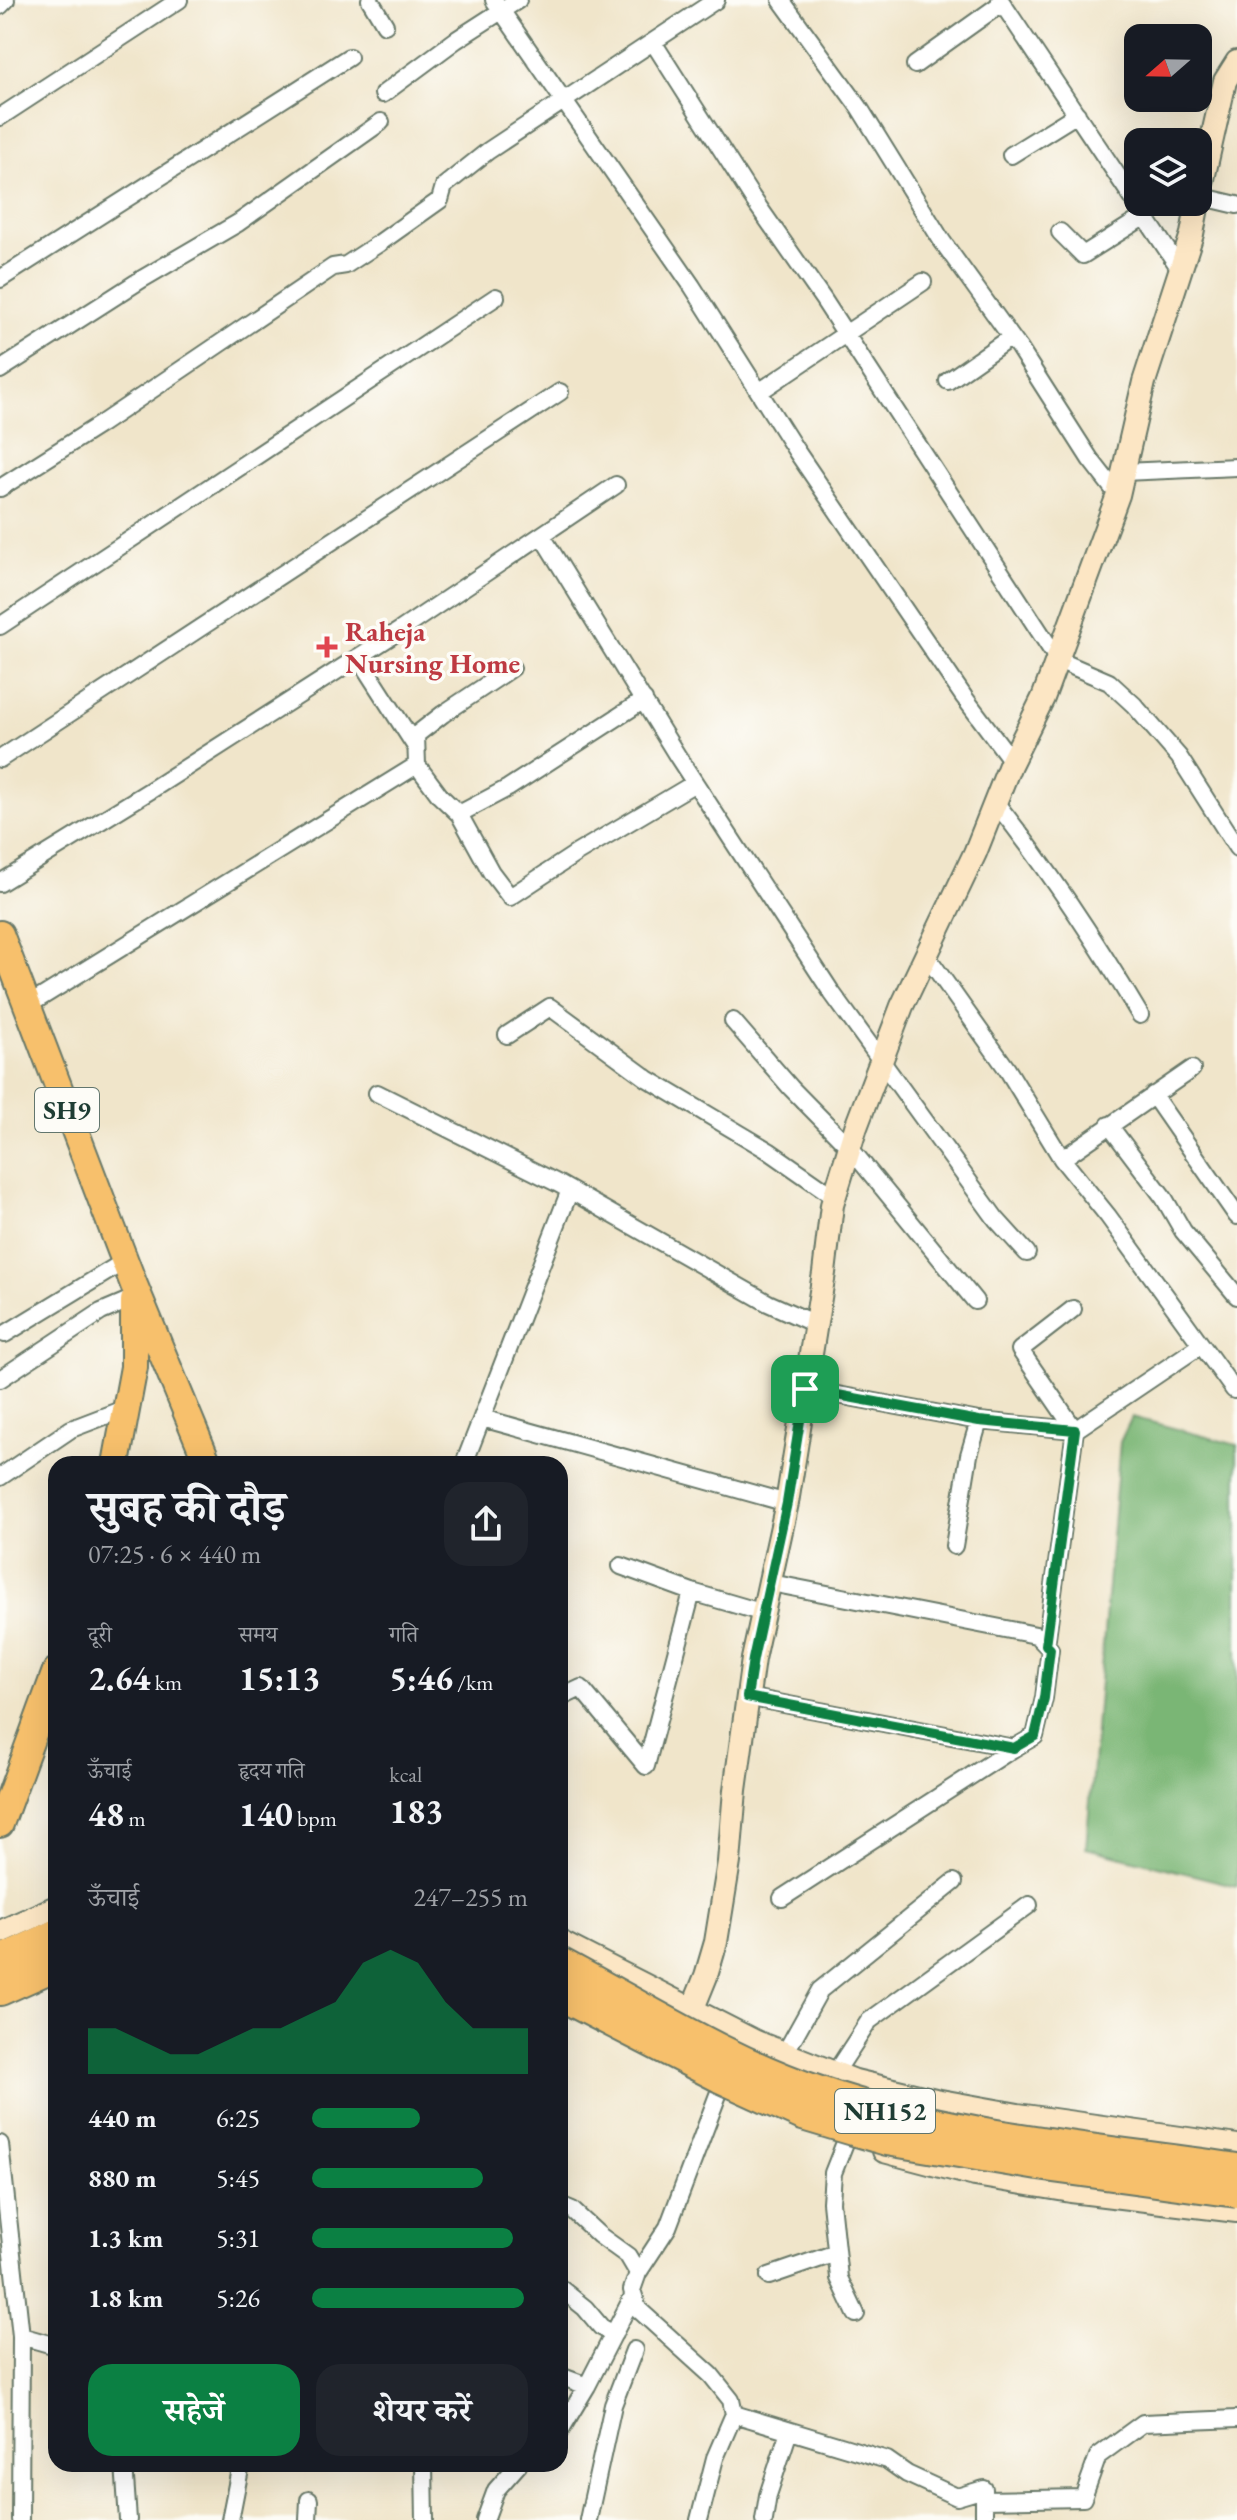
<!DOCTYPE html>
<html lang="hi">
<head>
<meta charset="utf-8">
<style>
	body { margin:0; font-family:"EB Garamond","Noto Serif Devanagari",serif; background:#20242c; color:#f1f3f6; height:100vh; display:flex; flex-direction:column; font-size:30px; white-space:nowrap }
	* { box-sizing:border-box; margin:0 }
	p { font-size:26px; color:#9ea1a6 }
	.icon { flex:none; width:44px; height:44px; fill:none; stroke:currentColor; stroke-width:2; stroke-linecap:round; stroke-linejoin:round }
	.map { position:relative; flex:1; overflow:hidden }
	.panel { position:absolute; left:48px; top:1456px; width:520px; height:1016px; display:flex; flex-direction:column; background:#171b24; border-radius:24px; box-shadow:0 8px 32px #0002 }
	.panel>* { flex:none }
	.needle { width:52px; rotate:250deg }
	.buttons { position:absolute; left:1124px; top:24px; display:grid; gap:16px }
	.buttons a { display:grid; place-items:center; width:88px; height:88px; border-radius:16px; background:#171b24; box-shadow:0 8px 32px #0002; font-size:40px }
	.pin { position:absolute; display:grid; place-items:center; width:68px; height:68px; color:#fff; margin:-34px; border-radius:16px; box-shadow:0 4px 12px #0006 }
	.round { display:grid; place-items:center; flex:none; width:84px; height:84px; border-radius:24px; background:#20242c }
	.summary { display:flex; align-items:center; justify-content:space-between; height:136px; padding:0 40px }
	h1 { font-size:44px; font-weight:700; line-height:60px }
	.metrics { display:grid; grid-template-columns:repeat(3,1fr); gap:12px; height:136px; padding:8px 40px }
	.metrics div { display:grid; align-content:center }
	.metrics b { font-size:34px; font-weight:700 }
	.metrics small { font-size:22px; font-weight:400 }
	.metrics p { font-size:22px }
	.chart { height:224px; padding:16px 40px }
	.chart p { display:flex; justify-content:space-between }
	.chart svg { width:100%; height:144px; margin-top:8px; fill:#0b8043; opacity:.7 }
	.cta { display:flex; gap:16px; margin-top:auto; padding:16px 40px }
	.cta a { flex:1; height:92px; border-radius:24px; background:#0b8043; color:#fff; font-size:32px; font-weight:700; line-height:92px; text-align:center }
	.cta a+a { background:#20242c; color:#f1f3f6 }
	ul { padding:0 40px; list-style:none; font-size:26px }
	li { display:grid; grid-template-columns:128px 96px 1fr; align-items:center; height:60px }
	li i { height:20px; border-radius:10px; background:#0b8043 }
	.map>svg:first-child { display:block }
</style>
</head>
<body>
<div class="map">
<svg width="1237" height="2520" viewBox="0 0 1237 2520">
	<rect width="100%" height="100%" fill="#fdfcf7"/>
	<filter id="ink" filterUnits="userSpaceOnUse"><feTurbulence type="fractalNoise" baseFrequency=".0125" numOctaves="2"/><feDisplacementMap in="SourceGraphic" scale="16" xChannelSelector="R" yChannelSelector="G"/><feConvolveMatrix kernelMatrix="1 2 1 2 8 2 1 2 1" color-interpolation-filters="sRGB"/></filter>
	<filter id="wash" filterUnits="userSpaceOnUse"><feTurbulence type="fractalNoise" baseFrequency=".006" numOctaves="4" result="noise"/><feDisplacementMap in="SourceGraphic" scale="32" xChannelSelector="R" yChannelSelector="G"/><feGaussianBlur stdDeviation="1.8" result="paint"/><feColorMatrix in="noise" values="0 0 0 0 0 0 0 0 0 0 0 0 0 0 0 0 0 1.4 0 .05"/><feComposite in="paint" operator="in"/></filter>
	<g filter="url(#wash)">
		<rect width="100%" height="100%" fill="#f0e5ca"/>
		<path fill="#7ab674" stroke="#4c7a54" stroke-width="2" d="M1132 1417 1237 1445V1886L1086 1848 1120 1442Z"/>
	</g>
	<g filter="url(#ink)">
		<g fill="none" stroke-linecap="round" stroke-linejoin="round">
			<defs>
				<path id="street" d="M370 0 385 25
					M494 0 692 286 797 452 964 697 1012 761
					M781 0 859 107 942 241 1019 348 1090 459 1118 495
					M1000 0 1180 269
					M0 6 6 0
					M653 42 751 196 823 299 1058 660 1109 682 1134 705 1179 757 1237 848
					M915 65 1002 3
					M383 94 456 40 518 0
					M0 117 179 0
					M1011 155 1077 114
					M1199 196 1237 205
					M1060 232 1083 255 1145 216
					M0 279 349 57
					M0 370 142 279 238 223 381 122
					M948 381 1011 337
					M759 392 923 282
					M1123 472 1237 467
					M0 488 101 424 333 267 346 265 378 244 440 200 444 186 488 151 716 0
					M542 536 678 757 832 993 996 1219 1027 1253
					M0 626 496 297
					M358 657 416 747
					M0 759 560 392
					M417 765 440 796 459 814 508 788 644 700
					M995 802C1049 869 1096 941 1140 1015
					M459 814 491 872 510 897 577 853 695 783
					M0 883 151 790 399 631 616 485
					M926 955 1007 1069 1062 1159 1108 1216 1234 1390
					M27 1006 417 765 416 735 443 714 512 668
					M733 1021 791 1088 850 1148 975 1301
					M507 1035 550 1007 648 1079 769 1151 835 1197
					M377 1093 559 1184 768 1303 815 1324
					M1153 1095 1237 1216
					M1109 1125 1164 1198 1183 1231 1237 1296
					M1062 1159 1192 1069
					M5 1334 125 1261
					M0 1379 101 1312 134 1298
					M805 1389 979 1421 1075 1430 1201 1345
					M482 1418 787 1503
					M464 1464 570 1190
					M0 1477 71 1429 126 1408
					M954 1546 969 1455 979 1421
					M621 1566 692 1592 764 1613
					M1046 1645 1075 1430 1020 1350 1073 1309
					M747 1697 1014 1748 1035 1736 1044 1698 1050 1649 1036 1635 771 1583
					M560 1698 581 1688 646 1766 692 1592
					M782 1898 1014 1748
					M785 2053 820 1990 954 1882
					M835 2073 869 2021 1029 1905
					M719 2092 668 2227 638 2273 632 2290 638 2309 711 2375 731 2400 734 2414 887 2460 907 2474 957 2497 984 2489V2520
					M846 2140 833 2173 831 2202 839 2278 856 2314
					M0 2144 21 2336 20 2520
					M560 2205 572 2210 599 2235 628 2256 638 2273
					M769 2276 836 2253
					M560 2288 585 2308 601 2327 614 2334
					M21 2336 56 2346
					M560 2376 587 2386
					M560 2431 587 2386 633 2296
					M124 2464 128 2520
					M424 2464 425 2520
					M984 2500 1083 2498 1098 2456 1143 2423 1237 2419
					M230 2520 241 2464
					M308 2520 309 2500
					M485 2520 496 2490 519 2464
					M588 2520 613 2405 634 2350
					M699 2520 715 2458 734 2414
					M764 2520 768 2495 789 2431"/>
				<path id="secondary" d="M1198 201 1225 81 1237 62
					M0 1932 56 1907
					M560 1942 756 2042 855 2081 935 2100 1018 2115 1237 2146
					M678 2045 706 1976 716 1942 729 1862 735 1790 753 1659 787 1503 824 1273 832 1205 856 1127 902 1006 975 853 1010 765 1043 698 1118 495 1144 382 1192 234 1198 202
					M884 2151 975 2175 1071 2191 1237 2211"/>
				<path id="primary" d="M0 934 134 1285 208 1464
					M116 1464 134 1367V1301
					M0 1824 56 1671"/>
				<path id="highway" d="M0 1961 56 1935
					M0 1990 56 1965"/>
			</defs>
			<use href="#street" stroke="#687868" stroke-width="20"/>
			<use href="#secondary" stroke="#687868" stroke-width="26"/>
			<use href="#primary" stroke="#687868" stroke-width="30"/>
			<use href="#highway" stroke="#687868" stroke-width="34"/>
			<use href="#street" stroke="#fff" stroke-width="16"/>
			<use href="#secondary" stroke="#fce6c4" stroke-width="22"/>
			<use href="#primary" stroke="#f7c06c" stroke-width="26"/>
			<use href="#highway" stroke="#f7c06c" stroke-width="30"/>
			<defs>
				<path id="highway-bridge" d="M560 1963C645 2008 729 2062 820 2092 951 2137 1101 2149 1237 2169
					M560 1995 720 2077 803 2115 887 2140 1038 2165 1237 2192"/>
			</defs>
			<use href="#highway-bridge" stroke="#687868" stroke-width="34" stroke-linecap="butt"/>
			<use href="#highway-bridge" stroke="#f7c06c" stroke-width="30"/>
		</g>
	</g>
	<g fill="none" stroke-linecap="round" stroke-linejoin="round" filter="url(#ink)">
		<defs>
			<path id="route" d="M805 1389 979 1421 1075 1430 1046 1645 1050 1649 1044 1698 1035 1736 1014 1748 747 1697 753 1659 787 1503Z"/>
		</defs>
		<use href="#route" stroke="#fff" stroke-width="16"/>
		<use href="#route" stroke="#0b8043" stroke-width="10"/>
	</g>
	<path fill="#e0444e" stroke="#fdfcf7" stroke-width="3" d="M323 635h8v8h8v8h-8v8h-8v-8h-8v-8h8z"/>
	<g text-anchor="middle" stroke-width="7" stroke-linejoin="round" paint-order="stroke">
		<g fill="#fdfcf7" stroke="#62766e" stroke-width="2">
			<rect x="35" y="1088" width="64" height="44" rx="6"/>
			<rect x="835" y="2089" width="100" height="44" rx="6"/>
		</g>
		<g font-size="26" font-weight="bold" fill="#1f3d34">
			<text x="67" y="1119">SH9</text>
			<text x="885" y="2120">NH152</text>
		</g>
		<g font-size="28" font-weight="bold" fill="#be3a42" stroke="#fdfcf7" text-anchor="start">
			<text x="345" y="641">Raheja<tspan x="345" dy="32">Nursing Home</tspan></text>
		</g>
	</g>
</svg>
<div class="buttons">
<a><svg class="needle" viewBox="-14 -14 28 28"><path d="M0-13l5 13h-10z" fill="#e53935"/><path d="M0 13l5-13h-10z" fill="#9ea1a6"/></svg></a>
<a><svg class="icon" aria-label="layers" viewBox="0 0 24 24"><path d="M12 4l9 5-9 5-9-5zM3 14l9 5 9-5"/></svg></a>
</div>
<div class="pin" style="left:805px;top:1389px;background:#1e9e55"><svg class="icon" aria-label="arrive" viewBox="0 0 24 24"><path d="M6 21V4h12l-3 4 3 4H6"/></svg></div>
<section class="panel">
<div class="summary"><div><h1>सुबह की दौड़</h1><p>07:25 · 6 × 440 m</p></div><a class="round"><svg class="icon" aria-label="share" viewBox="0 0 24 24"><path d="M12 15V3M7 8l5-5 5 5M5 13v7h14v-7"/></svg></a></div>
<div class="metrics">
<div><p>दूरी</p><b>2.64<small> km</small></b></div>
<div><p>समय</p><b>15:13</b></div>
<div><p>गति</p><b>5:46<small> /km</small></b></div>
</div>
<div class="metrics">
<div><p>ऊँचाई</p><b>48<small> m</small></b></div>
<div><p>हृदय गति</p><b>140<small> bpm</small></b></div>
<div><p>kcal</p><b>183</b></div>
</div>
<div class="chart"><p><span>ऊँचाई</span>247–255 m</p>
<svg viewBox="0 0 160 44" preserveAspectRatio="none"><path d="M0 44V30L10 30L20 34L30 38L40 38L50 34L60 30L70 30L80 26L90 22L100 10L110 6L120 10L130 22L140 30L150 30L160 30V44z"/></svg>
</div>
<ul>
<li><b>440 m</b>6:25<i style="width:50%"></i></li>
<li><b>880 m</b>5:45<i style="width:79%"></i></li>
<li><b>1.3 km</b>5:31<i style="width:93%"></i></li>
<li><b>1.8 km</b>5:26<i style="width:98%"></i></li>
</ul>
<div class="cta"><a>सहेजें</a><a>शेयर करें</a></div>
</section>
</div>
</body>
</html>
